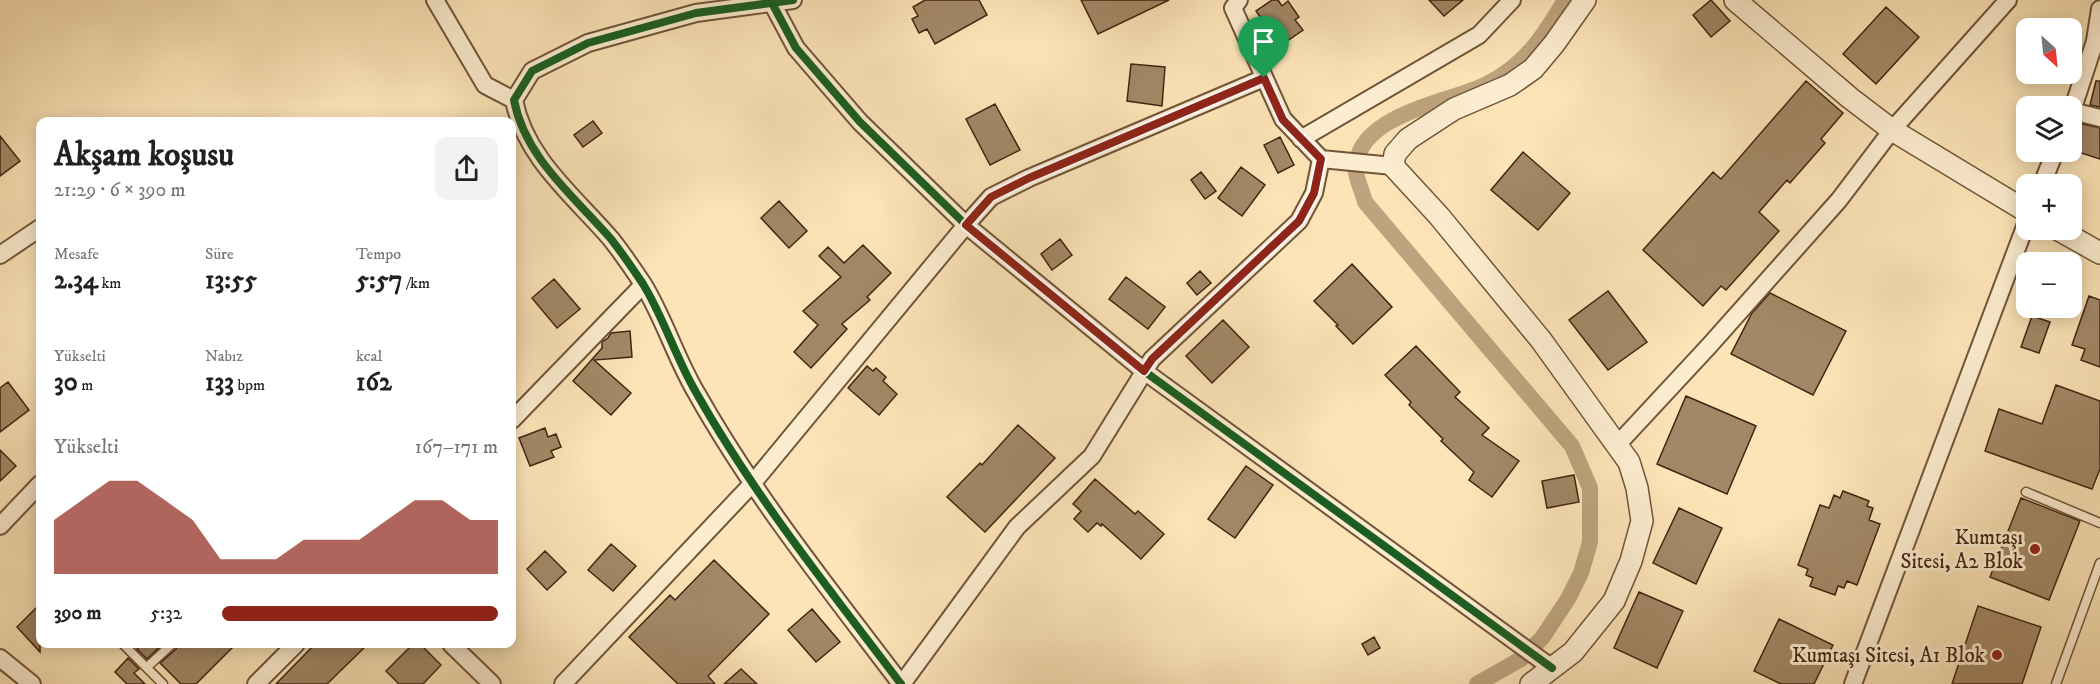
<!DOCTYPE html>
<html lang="tr">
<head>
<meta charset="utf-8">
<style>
	body { margin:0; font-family:"IM FELL DW Pica",serif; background:#f2f2f2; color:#202124; height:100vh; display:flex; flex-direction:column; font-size:22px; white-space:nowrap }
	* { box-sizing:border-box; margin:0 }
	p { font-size:20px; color:#757577 }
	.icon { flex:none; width:33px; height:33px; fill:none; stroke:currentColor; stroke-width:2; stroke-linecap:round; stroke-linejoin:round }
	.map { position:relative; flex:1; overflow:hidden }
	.panel { position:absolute; left:36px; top:117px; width:480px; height:531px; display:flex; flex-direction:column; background:#fff; border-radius:12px; box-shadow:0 3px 15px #0003 }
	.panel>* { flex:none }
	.needle { width:39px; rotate:153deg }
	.fabs { position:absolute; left:2016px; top:18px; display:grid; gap:12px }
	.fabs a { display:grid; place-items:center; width:66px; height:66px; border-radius:12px; background:#fff; box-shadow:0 3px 15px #0003; font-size:30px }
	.pin { position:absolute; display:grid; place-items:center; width:51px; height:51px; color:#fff; margin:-62px -26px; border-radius:50% 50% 50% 0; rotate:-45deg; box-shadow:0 0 6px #0007 }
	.pin .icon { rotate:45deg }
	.round { display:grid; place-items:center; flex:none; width:63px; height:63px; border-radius:12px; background:#f2f2f2 }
	.head { display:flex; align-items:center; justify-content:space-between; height:102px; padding:0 18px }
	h1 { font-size:33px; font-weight:700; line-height:45px }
	.stats { display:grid; grid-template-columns:repeat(3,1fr); gap:9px; height:102px; padding:6px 18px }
	.stats div { display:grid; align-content:center }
	.stats b { font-size:26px; font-weight:700 }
	.stats small { font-size:16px; font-weight:400 }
	.stats p { font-size:16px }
	.chart { height:168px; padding:12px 18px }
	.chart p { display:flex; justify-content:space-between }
	.chart svg { width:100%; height:108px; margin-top:6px; fill:#8f2418; opacity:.7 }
	ul { padding:0 18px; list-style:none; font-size:20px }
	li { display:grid; grid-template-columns:96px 72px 1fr; align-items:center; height:45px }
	li i { height:15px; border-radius:8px; background:#8f2418 }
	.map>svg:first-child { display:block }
</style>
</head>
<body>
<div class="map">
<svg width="2100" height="684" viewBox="0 0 2100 684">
	<rect width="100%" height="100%" fill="#fce4b7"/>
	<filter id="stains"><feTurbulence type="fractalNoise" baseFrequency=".00333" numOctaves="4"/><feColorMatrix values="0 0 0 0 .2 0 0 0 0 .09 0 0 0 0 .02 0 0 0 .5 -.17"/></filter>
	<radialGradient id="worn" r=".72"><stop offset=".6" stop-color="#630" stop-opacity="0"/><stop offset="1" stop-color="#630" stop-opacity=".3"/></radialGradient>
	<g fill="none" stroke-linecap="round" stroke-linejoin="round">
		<path stroke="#bda37e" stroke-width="16" d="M1477 684 1521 659 1542 638 1568 599 1581 573 1590 542V488L1572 446 1365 202C1363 193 1357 181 1356 172 1353 115 1447 103 1485 85 1525 65 1543 37 1565 0"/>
	</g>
	<path fill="#a38867" stroke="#422510" stroke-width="1.5" d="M925 0H979L987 15 935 44 927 29 919 33 912 19 918 16 913 7Z
		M1081 0H1169L1098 34Z
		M1272 0H1278L1282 6 1288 1 1299 17 1295 20 1303 30 1280 46 1256 11Z
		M1429 0H1463L1444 16Z
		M1711 0 1730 21 1711 37 1693 15Z
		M1886 7 1919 37 1876 84 1843 54Z
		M1131 64 1165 67 1162 106 1127 101Z
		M1806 81 1843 113 1821 139 1825 143 1790 183 1787 180 1759 212 1779 231 1726 290 1721 286 1703 306 1643 250 1713 172 1721 179Z
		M2096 81H2100V107L2090 105Z
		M995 104 1020 150 990 165 966 119Z
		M593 121 602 133 583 147 574 135Z
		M2078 123 2100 128V159L2072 150Z
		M0 136 20 161 0 176Z
		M1280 137 1294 165 1278 173 1264 145Z
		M1523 152 1570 193 1538 230 1491 190Z
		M1241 167 1265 185 1242 216 1218 198Z
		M1201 172 1216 191 1205 199 1191 180Z
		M779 201 807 231 789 248 761 218Z
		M1060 239 1072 255 1052 270 1041 254Z
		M863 245 891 273 867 297 870 300 842 324 847 329 811 368 794 352 818 325 803 311 841 277 819 256 828 247 844 263Z
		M1352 264 1392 307 1353 344 1336 326 1338 325 1314 301Z
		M1200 271 1211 283 1197 295 1187 283Z
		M1126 277 1165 307 1148 329 1109 299Z
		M554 279 580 309 557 328 532 298Z
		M1608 291 1647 342 1608 370 1569 320Z
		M1770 293 1846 331 1813 395 1731 354 1752 313Z
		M2089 296 2100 300V367L2081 360 2085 349 2072 345Z
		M2032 316 2050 322 2039 353 2021 347Z
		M1223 320 1249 347 1212 383 1186 356Z
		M630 331 632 357 594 360 631 393 611 415 573 381 602 348V342L608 338 611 333Z
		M1416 346 1460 392 1455 397 1489 428 1482 435 1519 461 1492 497 1469 480 1474 472 1441 441 1443 439 1409 405 1411 402 1385 375Z
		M867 366 873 371 876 368 886 377 883 381 897 394 879 415 848 388Z
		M8 382 29 410 0 432V388Z
		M2056 385 2100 401V469L2092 489 1985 451 1999 409 2042 424Z
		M1686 396 1756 426 1727 494 1657 464Z
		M1018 425 1055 458 985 532 947 497 980 463 982 465Z
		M545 428 548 437 556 434 561 447 551 451 554 457 530 466 519 438Z
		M0 450 16 466 0 481Z
		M1246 466 1273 485 1235 538 1208 519Z
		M1574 475 1579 502 1547 508 1542 481Z
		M1095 479 1135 514 1138 511 1164 534 1141 559 1102 524 1101 526 1097 523 1088 532 1074 519 1081 511 1073 504Z
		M1843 491 1869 501 1867 506 1873 508 1869 520 1880 524 1857 585 1847 581 1844 588 1838 586 1835 595 1810 586 1813 578 1806 575 1808 569 1798 565 1820 505 1829 508 1834 495 1840 498Z
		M2021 498 2080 521 2049 600 1990 577Z
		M1679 508 1722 528 1696 584 1653 563Z
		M611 544 636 566 613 591 588 570Z
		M545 551 566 572 547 590 527 569Z
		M714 560 769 614 708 676 715 684H678L629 637 670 595 675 600Z
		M1639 592 1683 611 1657 668 1614 648Z
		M40 604V652L17 627Z
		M1978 606 2041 627 2022 684H1952Z
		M812 609 840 642 816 662 788 630Z
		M1779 619 1833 645 1814 684H1781L1754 671Z
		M1374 637 1380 648 1368 655 1362 644Z
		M141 644H163L147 659 137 649Z
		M178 644H236L196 684H181L160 663 176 649Z
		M315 644H368L327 684H276Z
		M413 644H420L441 665 423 684H399L386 671Z
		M128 658 139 669 134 673 145 684H127L115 672Z
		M741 669 757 684H724Z"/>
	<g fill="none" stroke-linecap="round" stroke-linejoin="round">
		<defs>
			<path id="service" d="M2026 492 2100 523
				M123 644 163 684
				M147 667 172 644
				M2056 684 2100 563"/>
			<path id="minor" d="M435 0 485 85 514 100
				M793 0 696 13 588 43 532 71 514 100C525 158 574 196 611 239 622 253 633 269 643 284 664 318 676 359 697 394 755 497 830 590 901 684
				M1239 0 1233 8 1283 119 1321 159 1393 166
				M772 3 796 48 860 122 966 225 1144 371 1552 668
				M2072 111 2095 41 2100 9
				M2072 111 2100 118
				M1301 139 1479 35 1512 0
				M2042 184 2055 152
				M0 255 40 228
				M512 420 643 285
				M1617 445 1709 346 1839 200 1892 130 2008 0
				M0 526 40 484
				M451 644 492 684
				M0 658 32 684
				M256 684 296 644
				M563 684 752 484 966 225 991 197 1029 178 1264 78
				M902 684 1017 527 1092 456 1152 359 1299 221 1314 193 1321 159
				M1853 684 2026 224"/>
			<path id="tertiary" d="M1735 0 1850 98 1892 130 2026 211
				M2059 230 2100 253
				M1531 684 1573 652 1614 601 1631 561 1642 521 1637 488 1629 462 1541 340 1439 216 1393 166 1395 154 1408 139 1454 109 1510 85 1533 69 1554 44 1585 0"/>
		</defs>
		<use href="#service" stroke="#70553a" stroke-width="11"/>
		<use href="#minor" stroke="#70553a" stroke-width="20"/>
		<use href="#tertiary" stroke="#70553a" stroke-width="24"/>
		<use href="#service" stroke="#fdedd0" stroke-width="8"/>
		<use href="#minor" stroke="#fdedd0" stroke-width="16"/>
		<use href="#tertiary" stroke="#fdedd0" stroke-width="21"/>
		<defs>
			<path id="cycleway" d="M793 0 696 13 588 43 532 71 514 100C525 158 574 196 611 239 622 253 633 269 643 284 664 318 676 359 697 394 755 497 830 590 901 684
				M772 3 796 48 860 122 966 225 1144 371 1552 668"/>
		</defs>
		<use href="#cycleway" stroke="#fdedd0" stroke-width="11"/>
		<use href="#cycleway" stroke="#1b5e20" stroke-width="8"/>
	</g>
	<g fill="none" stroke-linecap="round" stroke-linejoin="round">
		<defs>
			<path id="route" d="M1264 78 1283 120 1321 159 1314 193 1299 221 1152 359 1144 371 966 225 991 197 1029 178Z"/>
		</defs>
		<use href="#route" stroke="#fff" stroke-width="12"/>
		<use href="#route" stroke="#8f2418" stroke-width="8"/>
	</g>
	<g fill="#8f2418" stroke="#fdedd0" stroke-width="2">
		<circle cx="2035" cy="549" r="6"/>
		<circle cx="1997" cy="655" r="6"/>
	</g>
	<g text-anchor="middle" stroke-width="6" stroke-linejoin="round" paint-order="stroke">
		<g font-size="21" fill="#422510" stroke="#fdedd0" text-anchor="end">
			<text x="2023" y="544">Kumtaşı<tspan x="2023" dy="24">Sitesi, A2 Blok</tspan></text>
			<text x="1985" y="662">Kumtaşı Sitesi, A1 Blok</text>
		</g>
	</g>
	<rect width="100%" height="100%" filter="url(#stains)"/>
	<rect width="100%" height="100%" fill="url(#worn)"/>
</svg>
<div class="fabs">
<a><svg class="needle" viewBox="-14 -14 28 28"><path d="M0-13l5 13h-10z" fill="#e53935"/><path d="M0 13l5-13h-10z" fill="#757577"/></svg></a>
<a><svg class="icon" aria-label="layers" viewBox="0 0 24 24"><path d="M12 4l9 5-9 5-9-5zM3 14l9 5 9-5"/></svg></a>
<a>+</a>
<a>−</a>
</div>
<div class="pin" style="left:1264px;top:78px;background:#1e9e55"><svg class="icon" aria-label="arrive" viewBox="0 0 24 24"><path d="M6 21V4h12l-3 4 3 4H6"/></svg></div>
<section class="panel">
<div class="head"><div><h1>Akşam koşusu</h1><p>21:29 · 6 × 390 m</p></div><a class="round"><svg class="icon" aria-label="share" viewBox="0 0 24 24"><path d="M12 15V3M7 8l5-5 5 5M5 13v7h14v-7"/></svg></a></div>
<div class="stats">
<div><p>Mesafe</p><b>2.34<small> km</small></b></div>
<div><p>Süre</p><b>13:55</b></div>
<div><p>Tempo</p><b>5:57<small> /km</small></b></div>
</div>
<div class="stats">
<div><p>Yükselti</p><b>30<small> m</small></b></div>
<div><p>Nabız</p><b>133<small> bpm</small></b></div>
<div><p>kcal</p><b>162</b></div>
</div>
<div class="chart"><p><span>Yükselti</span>167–171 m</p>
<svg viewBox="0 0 160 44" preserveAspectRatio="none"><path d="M0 44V22L10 14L20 6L30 6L40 14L50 22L60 38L70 38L80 38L90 30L100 30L110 30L120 22L130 14L140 14L150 22L160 22V44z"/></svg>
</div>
<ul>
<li><b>390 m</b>5:32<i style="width:100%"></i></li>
</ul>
</section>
</div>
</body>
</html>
